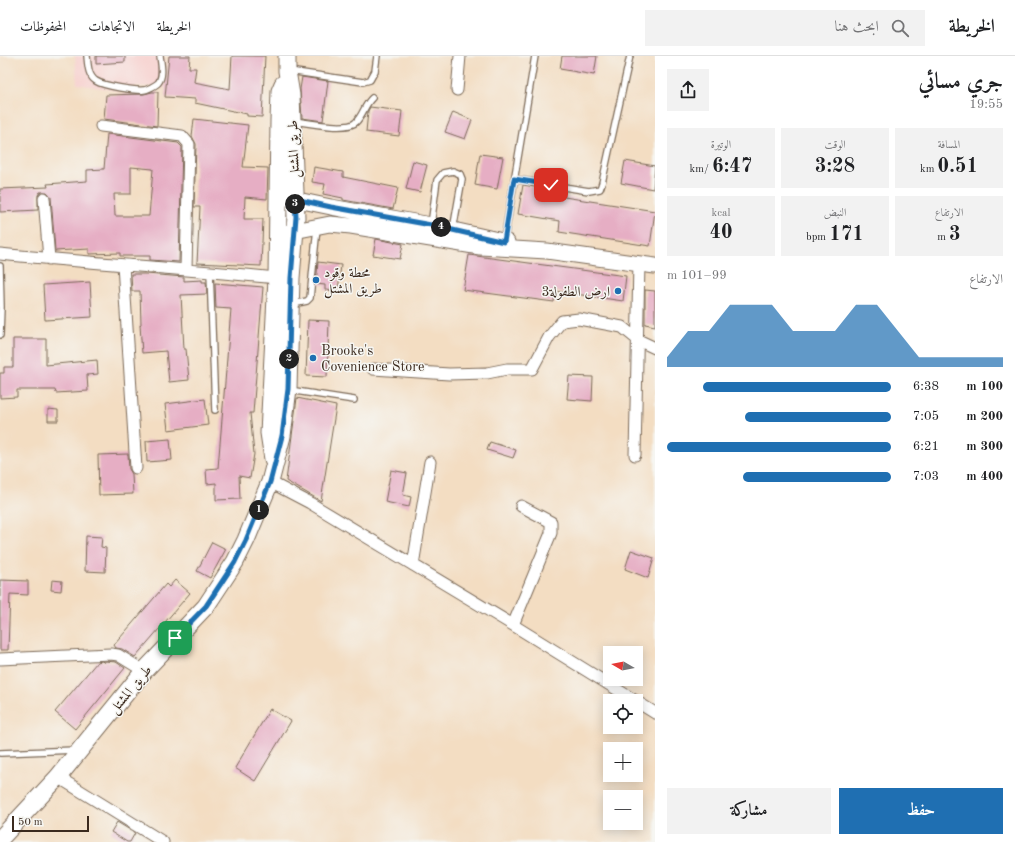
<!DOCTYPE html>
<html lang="ar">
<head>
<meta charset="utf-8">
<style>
	body { margin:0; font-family:"Old Standard TT",Amiri,serif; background:#f2f2f2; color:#202124; direction:rtl; height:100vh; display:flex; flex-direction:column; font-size:15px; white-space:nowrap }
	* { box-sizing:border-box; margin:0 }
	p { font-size:13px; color:#757577 }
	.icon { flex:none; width:22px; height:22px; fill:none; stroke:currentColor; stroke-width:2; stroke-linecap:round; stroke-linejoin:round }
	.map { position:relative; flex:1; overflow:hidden; direction:ltr }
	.panel { display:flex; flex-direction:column; background:#fff; width:360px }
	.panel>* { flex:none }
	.needle { width:26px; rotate:279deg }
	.fabs { position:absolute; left:603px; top:590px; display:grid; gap:8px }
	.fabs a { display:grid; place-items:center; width:40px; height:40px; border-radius:0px; background:#fff; box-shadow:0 2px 10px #0003; font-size:20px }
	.scale { position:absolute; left:12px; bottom:10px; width:77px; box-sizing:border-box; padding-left:4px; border:2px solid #3b2a1e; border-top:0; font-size:11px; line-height:14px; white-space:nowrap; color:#3b2a1e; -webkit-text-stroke:3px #f6f6f2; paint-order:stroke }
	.pin { position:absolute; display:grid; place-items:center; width:34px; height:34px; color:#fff; margin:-17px; border-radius:8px; box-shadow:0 2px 6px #0006 }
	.km { position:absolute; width:20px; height:20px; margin:-10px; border-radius:50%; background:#222; color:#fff; font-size:11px; line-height:20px; text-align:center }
	.round { display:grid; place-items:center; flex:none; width:42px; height:42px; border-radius:0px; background:#f2f2f2 }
	.summary { display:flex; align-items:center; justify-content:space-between; height:68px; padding:0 12px }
	h1 { font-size:22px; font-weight:600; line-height:30px }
	.figures { display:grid; grid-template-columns:repeat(3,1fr); gap:6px; height:68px; padding:4px 12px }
	.figures div { display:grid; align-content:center; border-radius:0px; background:#f2f2f2; text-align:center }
	.figures b { font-size:20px; font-weight:600 }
	.figures small { font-size:11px; font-weight:400 }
	.figures p { font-size:11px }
	.chart { height:112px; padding:8px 12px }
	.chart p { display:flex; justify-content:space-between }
	.chart svg { width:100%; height:72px; margin-top:4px; fill:#1f6fb2; opacity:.7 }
	.primary-button { display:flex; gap:8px; margin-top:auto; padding:8px 12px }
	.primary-button a { flex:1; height:46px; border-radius:0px; background:#1f6fb2; color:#fff; font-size:16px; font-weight:600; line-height:46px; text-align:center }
	.primary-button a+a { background:#f2f2f2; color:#202124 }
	ul { padding:0 12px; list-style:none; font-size:13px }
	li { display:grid; grid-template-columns:64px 48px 1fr; align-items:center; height:30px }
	li i { height:10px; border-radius:5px; background:#1f6fb2 }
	header { display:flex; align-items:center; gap:24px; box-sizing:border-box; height:56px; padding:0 20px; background:#fff; border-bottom:1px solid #e0e0e0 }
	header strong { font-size:19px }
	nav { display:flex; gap:22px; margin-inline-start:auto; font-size:14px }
	.search { width:280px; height:36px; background:#f2f2f2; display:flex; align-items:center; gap:10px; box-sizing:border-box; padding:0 14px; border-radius:0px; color:#757577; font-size:15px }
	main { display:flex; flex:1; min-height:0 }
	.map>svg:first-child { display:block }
</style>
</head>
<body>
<header>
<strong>الخريطة</strong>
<div class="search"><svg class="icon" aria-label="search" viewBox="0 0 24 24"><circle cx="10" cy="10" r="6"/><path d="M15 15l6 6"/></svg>ابحث هنا</div>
<nav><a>الخريطة</a><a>الاتجاهات</a><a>المحفوظات</a></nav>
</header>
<main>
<section class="panel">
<div class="summary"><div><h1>جري مسائي</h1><p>19:55</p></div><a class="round"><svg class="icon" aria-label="share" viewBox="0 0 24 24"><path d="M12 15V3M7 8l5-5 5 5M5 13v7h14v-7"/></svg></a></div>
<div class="figures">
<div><p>المسافة</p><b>0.51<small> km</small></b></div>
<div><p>الوقت</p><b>3:28</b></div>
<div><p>الوتيرة</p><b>6:47<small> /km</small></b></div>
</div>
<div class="figures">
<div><p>الارتفاع</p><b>3<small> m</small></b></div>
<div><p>النبض</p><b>171<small> bpm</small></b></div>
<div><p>kcal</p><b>40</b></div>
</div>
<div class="chart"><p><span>الارتفاع</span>99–101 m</p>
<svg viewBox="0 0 160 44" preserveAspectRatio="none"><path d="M0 44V38L10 22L20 22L30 6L40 6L50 6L60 22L70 22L80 22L90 6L100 6L110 22L120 38L130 38L140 38L150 38L160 38V44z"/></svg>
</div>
<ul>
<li><b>100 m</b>6:38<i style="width:84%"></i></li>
<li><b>200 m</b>7:05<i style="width:65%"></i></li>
<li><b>300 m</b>6:21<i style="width:100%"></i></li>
<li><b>400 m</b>7:03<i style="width:66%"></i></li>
</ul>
<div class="primary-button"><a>حفظ</a><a>مشاركة</a></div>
</section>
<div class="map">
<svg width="655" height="786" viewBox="0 0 655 786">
	<rect width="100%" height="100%" fill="#f6f6f2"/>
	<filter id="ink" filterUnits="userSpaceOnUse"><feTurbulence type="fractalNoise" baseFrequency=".025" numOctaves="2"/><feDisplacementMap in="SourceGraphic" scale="8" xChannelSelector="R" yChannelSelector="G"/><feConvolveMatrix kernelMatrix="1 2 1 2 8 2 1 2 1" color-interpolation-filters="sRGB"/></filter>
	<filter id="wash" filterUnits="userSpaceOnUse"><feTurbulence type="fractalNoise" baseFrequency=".012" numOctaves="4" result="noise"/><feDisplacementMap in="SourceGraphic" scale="16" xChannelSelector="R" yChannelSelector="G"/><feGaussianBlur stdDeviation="0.9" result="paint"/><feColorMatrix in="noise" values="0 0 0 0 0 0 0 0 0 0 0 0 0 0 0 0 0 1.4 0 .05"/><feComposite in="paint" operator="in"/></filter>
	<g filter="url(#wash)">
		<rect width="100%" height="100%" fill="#f3ddc2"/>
		<path fill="#f7d0ce" d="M75 0H164L166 32 136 30 129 37 77 28Z"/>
		<g id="blocks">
			<path fill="#e6aec4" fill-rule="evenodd" d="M96 0H125V6L96 8Z
				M169 0H190L189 12H196L194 26 230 33 232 0H265L262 61 247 60V58L195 47V43L165 41Z
				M562 0H597L594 19 560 13Z
				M302 21 328 25 323 65 302 62 300 33Z
				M152 36H158L157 70 104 63 106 39 144 38Z
				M370 51 402 55 399 80 366 76 368 55Z
				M453 56 472 64 465 83 445 76Z
				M194 63 248 69 243 111 268 112 267 143 245 141 244 163H263L261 210 197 207 200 151H194L196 88 192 80Z
				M107 78 178 87 182 91 179 206 150 204V200H120V197L89 198V193L55 195 51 141 49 138 47 136H40L38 139V154L0 156V133L48 131 47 128 87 125V114L104 113ZM131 111 153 113 149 160H115L114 138H131Z
				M480 98 503 101 497 133 475 129Z
				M413 105 427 109 420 136 406 133Z
				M625 105 655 110 653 133 621 127Z
				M314 111 343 116V121L398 132 393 153 343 144V142L323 138 325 128 312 126Z
				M523 129 565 136 564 141 655 155 650 190 559 176 560 165 518 158Z
				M376 183 403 188 400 203 373 199Z
				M469 199 626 220 623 245 555 235 554 246 463 234Z
				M318 206 341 209 338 235 325 234V229L316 228Z
				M131 218H146L184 221V225L202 224V226H206L207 238 181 239 184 293H186L189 324 169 326 166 295 142 297 140 269 141 268 140 235H132Z
				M90 226 92 261 45 264 43 229Z
				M215 227 263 231 253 357H250L254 398 250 422 239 420 240 443 216 444V427L207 428 206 413 218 412 231 253 216 252Z
				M645 234 655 235V270L645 268Z
				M308 264 329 265 327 321 306 320Z
				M13 283H46V309L97 304 98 318 87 319 88 335 56 337 55 334H17V341L0 342V317H4V311H13Z
				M569 320 593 321 592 345 567 343Z
				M297 342 336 350 321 445 286 425Z
				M205 343 208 369 168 374 165 348Z
				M48 353 58 354V365H48Z
				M170 383 172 404 147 406 146 385Z
				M490 386 516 394 513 402 487 394Z
				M128 398 129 413 132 418 133 438 99 439 98 399Z
				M391 414 407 417 403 439 411 441 409 451 385 446Z
				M86 480 102 481 101 491 106 492 105 516 85 515Z
				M212 486 226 493 210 522 197 515Z
				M631 494 654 502 648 522 625 513Z
				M0 524 28 525V539L10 538 8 594H0Z
				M52 524 62 525 61 535 51 534Z
				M175 524 190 537 135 601 122 593 116 592 114 589 166 528 169 531Z
				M102 605 104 607 105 605 116 606 125 612 75 673 55 656 97 606Z
				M270 653 291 665 255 725 235 712Z
				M117 766 135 777 130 786H127L111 776Z"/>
		</g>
	</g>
	<g filter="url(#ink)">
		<use href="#blocks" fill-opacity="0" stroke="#7b6957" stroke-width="1"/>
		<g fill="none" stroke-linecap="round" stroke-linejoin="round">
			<defs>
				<path id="service" d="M87 0C88 9 88 20 96 25 104 30 135 35 144 34 147 34 156 29 158 27 164 20 161 8 160 0
					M289 15 363 26 370 24 375 15 377 0
					M294 65C307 67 348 75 356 66 363 59 365 48 372 42
					M514 123 589 135 600 133 602 127 630 0
					M431 169 437 124 443 117 453 115 460 118 462 123 453 174
					M504 185 535 0
					M0 210 1 251 0 279
					M210 216 215 354
					M293 248 307 245 310 242 317 172
					M289 334 354 344
					M0 697 76 694"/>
				<path id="minor" d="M457 34 460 0
					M101 70 182 80 189 88 186 213
					M44 142 49 203
					M0 198C92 207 185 213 277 222
					M123 209 136 412
					M373 313 449 318 487 317 507 313H532L549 281 562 265 579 263 622 271 638 284 655 292
					M635 399 639 207
					M270 426 310 447 513 569 655 657
					M413 509 430 406
					M513 569 551 477V466L521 450
					M0 603 111 598 118 599 144 615
					M58 721 163 786"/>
				<path id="secondary" d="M283 141 331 151 431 169 507 186
					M284 177 330 168 351 170 480 191 547 195 655 210"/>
				<path id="primary" d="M273 403 269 377 277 222 279 65 280 35 283 28
					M0 783 58 721 144 615 206 550 235 506 246 484 270 426 282 380 288 333 291 222 296 161 291 39 287 15V0"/>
			</defs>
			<use href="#service" stroke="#7b6957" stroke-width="8"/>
			<use href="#minor" stroke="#7b6957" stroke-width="13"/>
			<use href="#secondary" stroke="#7b6957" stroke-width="17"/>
			<use href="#primary" stroke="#7b6957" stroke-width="19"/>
			<use href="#service" stroke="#fff" stroke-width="5.5"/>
			<use href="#minor" stroke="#fff" stroke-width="11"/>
			<use href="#secondary" stroke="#fff" stroke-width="15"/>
			<use href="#primary" stroke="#fff" stroke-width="17"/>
		</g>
	</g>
	<g fill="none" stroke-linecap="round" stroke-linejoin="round" filter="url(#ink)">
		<defs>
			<path id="route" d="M175 582 206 550 235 506 246 484 270 426 282 380 288 333 291 222 296 161 295 143 331 151 431 169 504 186 514 123 551 129"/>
		</defs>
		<use href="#route" stroke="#fff" stroke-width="8"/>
		<use href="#route" stroke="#1f6fb2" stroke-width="5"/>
	</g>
	<g fill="#1f6fb2" stroke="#f6f6f2" stroke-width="1.5">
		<circle cx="316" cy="224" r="4"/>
		<circle cx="618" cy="235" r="4"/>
		<circle cx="313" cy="302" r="4"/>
	</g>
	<g text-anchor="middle" stroke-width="3" stroke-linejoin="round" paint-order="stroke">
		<g font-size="14" fill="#3b2a1e" stroke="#f6f6f2">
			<text transform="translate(293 93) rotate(-92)" y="5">طريق المشتل</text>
			<text transform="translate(130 633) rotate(-50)" y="5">طريق المشتل</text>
		</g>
		<g font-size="14" fill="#3b2a1e" stroke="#f6f6f2" text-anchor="start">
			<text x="324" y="221">محطة وقود<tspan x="324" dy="16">طريق المشتل</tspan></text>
			<text x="610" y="240" text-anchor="end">ارض الطفولة3</text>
			<text x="321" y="299">Brooke's<tspan x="321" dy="16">Covenience Store</tspan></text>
		</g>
	</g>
</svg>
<div class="fabs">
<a><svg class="needle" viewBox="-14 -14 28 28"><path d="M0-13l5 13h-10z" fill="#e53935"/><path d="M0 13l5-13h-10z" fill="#757577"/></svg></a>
<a><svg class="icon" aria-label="locate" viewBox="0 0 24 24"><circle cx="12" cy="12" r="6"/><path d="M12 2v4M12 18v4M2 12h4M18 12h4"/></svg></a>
<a>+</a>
<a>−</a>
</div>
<div class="scale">50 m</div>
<div class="pin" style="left:175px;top:582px;background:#1e9e55"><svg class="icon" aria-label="arrive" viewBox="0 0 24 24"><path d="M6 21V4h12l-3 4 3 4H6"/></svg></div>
<div class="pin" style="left:551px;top:129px;background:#d93025"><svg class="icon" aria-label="check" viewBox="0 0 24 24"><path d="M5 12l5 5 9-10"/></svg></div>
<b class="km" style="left:259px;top:454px">1</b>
<b class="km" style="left:289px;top:303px">2</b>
<b class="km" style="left:295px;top:148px">3</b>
<b class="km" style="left:441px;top:171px">4</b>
</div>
</main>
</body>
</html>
